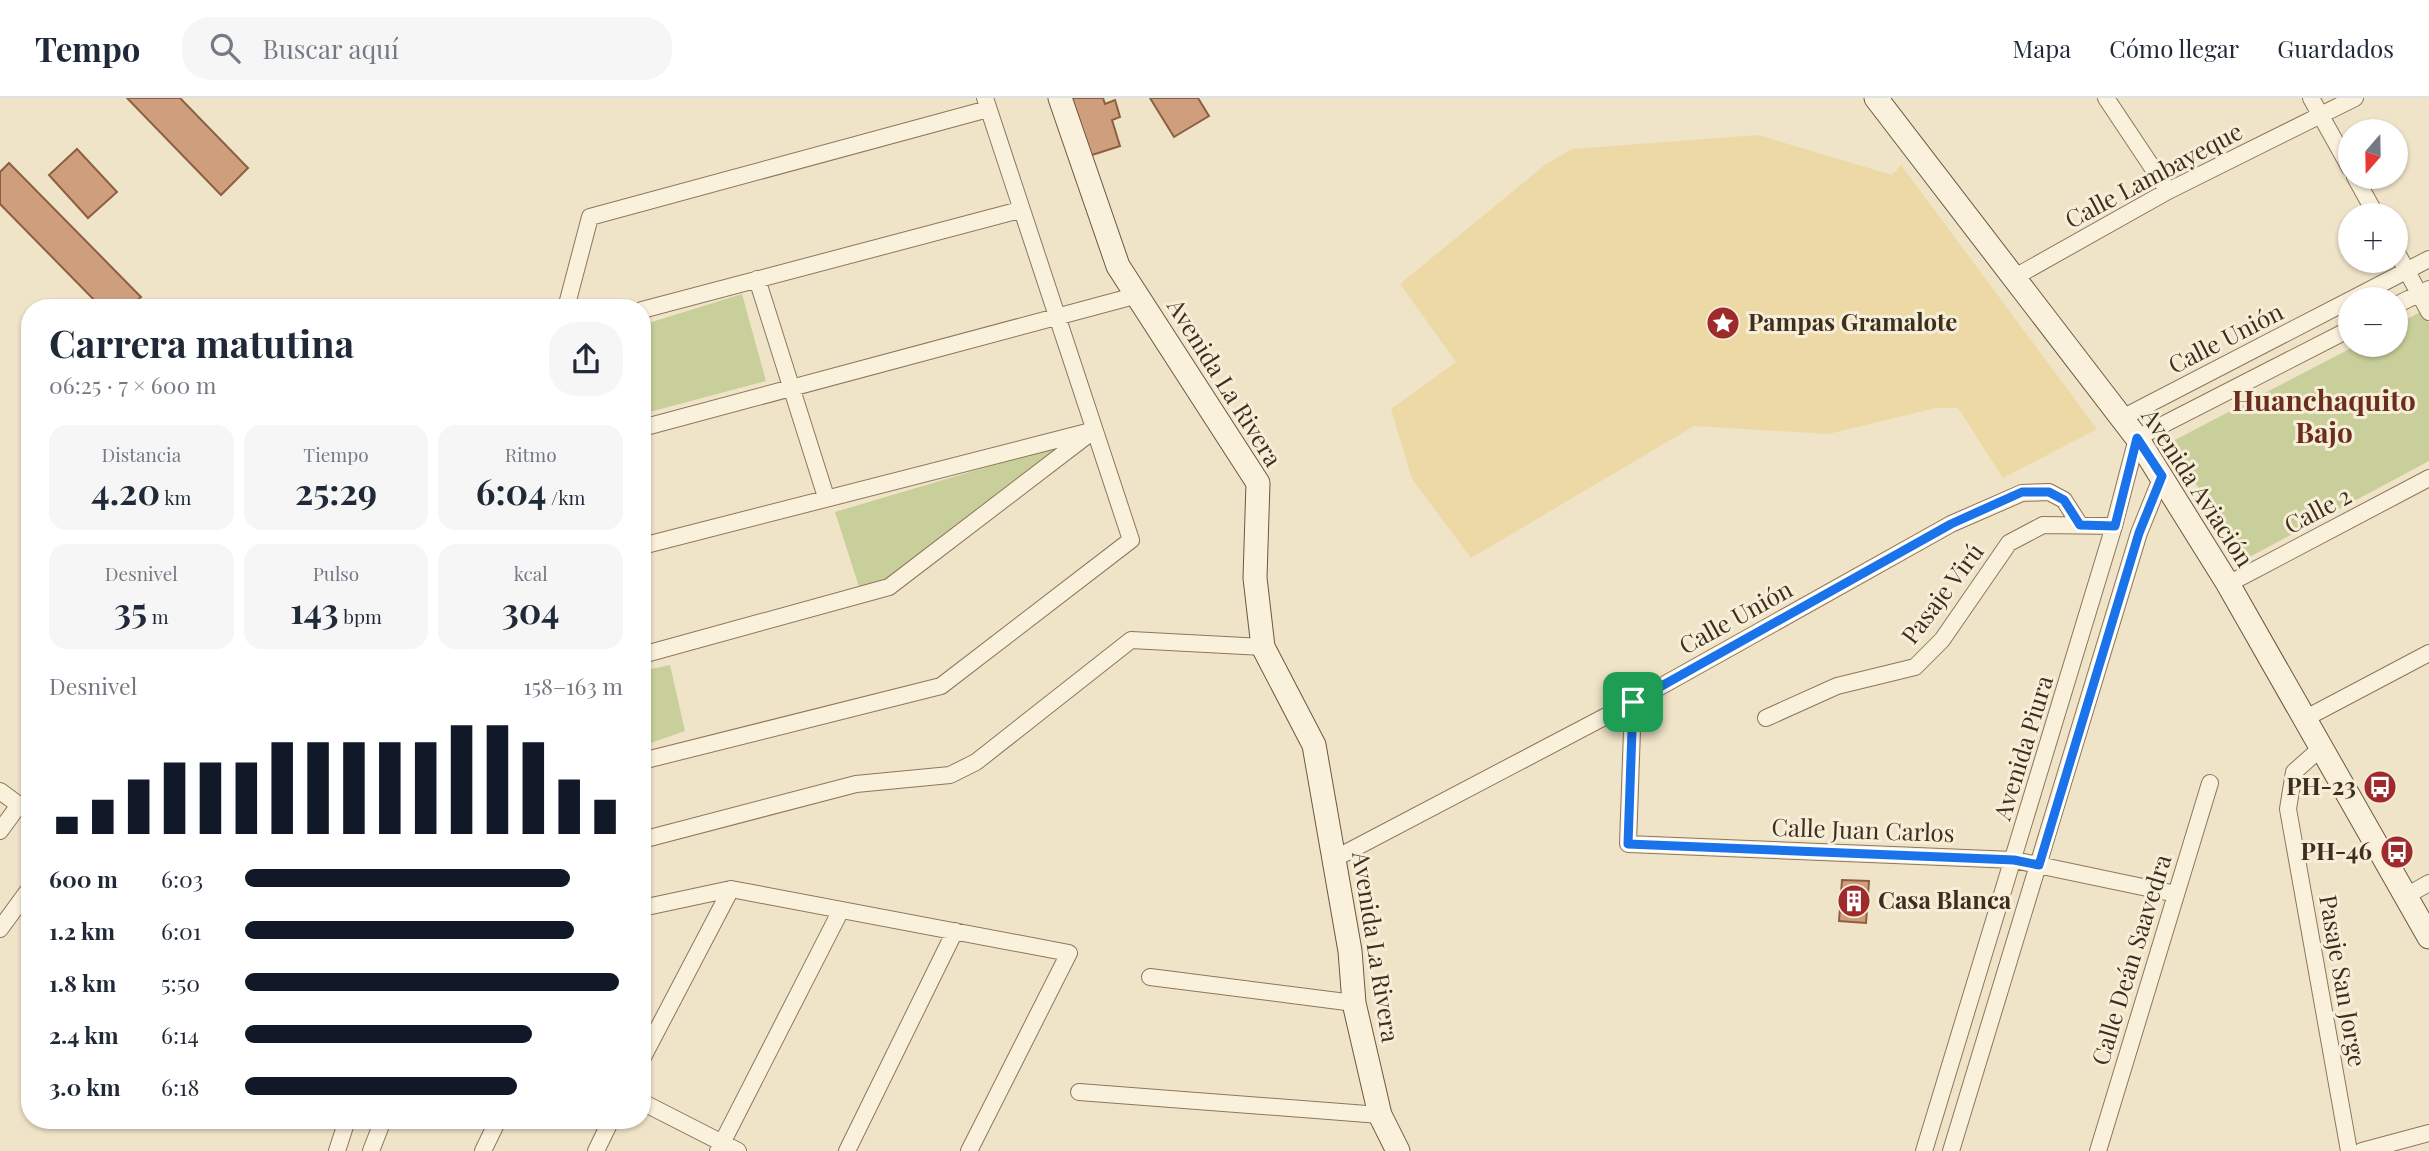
<!DOCTYPE html>
<html lang="es">
<head>
<meta charset="utf-8">
<style>
	body { margin:0; font-family:"Playfair Display",serif; background:#f6f6f7; color:#1f2937; height:100vh; display:flex; flex-direction:column; font-size:26px; white-space:nowrap }
	* { box-sizing:border-box; margin:0 }
	p { font-size:23px; color:#747a83 }
	.icon { flex:none; width:38px; height:38px; fill:none; stroke:currentColor; stroke-width:2; stroke-linecap:round; stroke-linejoin:round }
	.map { position:relative; flex:1; overflow:hidden }
	.details { position:absolute; left:21px; top:201px; width:630px; height:830px; display:flex; flex-direction:column; background:#fff; border-radius:28px; box-shadow:0 2px 5px #0004 }
	.details>* { flex:none }
	.needle { width:46px; rotate:200deg }
	.controls { position:absolute; left:2338px; top:21px; display:grid; gap:14px }
	.controls a { display:grid; place-items:center; width:70px; height:70px; border-radius:50%; background:#fff; box-shadow:0 2px 5px #0004; font-size:35px }
	.pin { position:absolute; display:grid; place-items:center; width:60px; height:60px; color:#fff; margin:-30px; border-radius:14px; box-shadow:0 4px 10px #0006 }
	.round { display:grid; place-items:center; flex:none; width:74px; height:74px; border-radius:28px; background:#f6f6f7 }
	.head { display:flex; align-items:center; justify-content:space-between; height:119px; padding:0 28px }
	h1 { font-size:38px; font-weight:700; line-height:52px }
	.metrics { display:grid; grid-template-columns:repeat(3,1fr); gap:10px; height:119px; padding:7px 28px }
	.metrics div { display:grid; align-content:center; border-radius:18px; background:#f6f6f7; text-align:center }
	.metrics b { font-size:35px; font-weight:700 }
	.metrics small { font-size:19px; font-weight:400 }
	.metrics p { font-size:19px }
	.chart { height:196px; padding:14px 28px }
	.chart p { display:flex; justify-content:space-between }
	.chart svg { width:100%; height:126px; margin-top:7px; stroke:#111827; stroke-width:6 }
	ul { padding:0 28px; list-style:none; font-size:23px }
	li { display:grid; grid-template-columns:112px 84px 1fr; align-items:center; height:52px }
	li i { height:18px; border-radius:9px; background:#111827 }
	header { display:flex; align-items:center; gap:42px; box-sizing:border-box; height:98px; padding:0 35px; background:#fff; border-bottom:2px solid #e0e1e3 }
	header strong { font-size:33px }
	nav { display:flex; gap:38px; margin-inline-start:auto; font-size:24px }
	.search { width:490px; height:63px; background:#f6f6f7; display:flex; align-items:center; gap:18px; box-sizing:border-box; padding:0 24px; border-radius:28px; color:#747a83; font-size:26px }
	.map>svg:first-child { display:block }
</style>
</head>
<body>
<header>
<strong>Tempo</strong>
<div class="search"><svg class="icon" aria-label="search" viewBox="0 0 24 24"><circle cx="10" cy="10" r="6"/><path d="M15 15l6 6"/></svg>Buscar aquí</div>
<nav><a>Mapa</a><a>Cómo llegar</a><a>Guardados</a></nav>
</header>
<div class="map">
<svg width="2429" height="1053" viewBox="0 0 2429 1053">
	<rect width="100%" height="100%" fill="#f0e4c8"/>
	<path fill="#c9cf9b" d="M742 196 766 283 642 316V227Z
		M2422 213 2429 225V363L2242 463 2171 344 2357 247H2396V227Z
		M1068 345 884 487 860 492 835 414Z
		M670 567 685 633 642 648V573Z"/>
	<path fill="#ecd9a5" d="M1758 37 1892 77 1901 67 2097 331 2003 380 1958 310H1936L1828 336 1694 328 1471 460 1412 381 1391 311 1456 264 1400 186 1545 67 1572 51Z"/>
	<path fill="#cf9f7d" stroke="#8d5f41" stroke-width="2" d="M127 0H180L248 70 221 97Z
		M1071 0H1103L1105 6 1115 2 1120 19 1112 22 1120 48 1089 58Z
		M1150 0H1198L1209 18 1174 39Z
		M77 51 117 94 88 120 49 77Z
		M9 65 141 199 129 210H102L0 106V74Z
		M1842 782 1869 783 1866 825 1839 823Z"/>
	<g fill="none" stroke-linecap="round" stroke-linejoin="round">
		<defs>
			<path id="street" d="M2106 0 2168 93
				M2311 0 2350 70
				M2355 79 2376 117
				M2396 153 2429 214
				M2013 180 2168 93 2355 0
				M757 181 826 399
				M2352 201 2429 161
				M2396 207 2429 191
				M566 210 590 119 988 11
				M642 212 1020 112
				M2122 320 2350 202
				M642 330 1138 197
				M642 448 1087 334
				M2228 486 2429 380
				M642 557 889 489 1093 333
				M1633 604 1628 746 2014 762 2176 796
				M1766 620 1837 588 1915 569 1942 542 2009 445 2043 427 2114 428
				M2306 620 2429 555
				M2321 650 2294 674 2288 711 2349 1053
				M642 663 941 588 1131 442 985 0
				M0 693 19 707 0 733
				M642 742 856 686 950 677 976 664 1131 542 1263 549
				M1334 761 1633 604 1951 426 2022 395 2049 394 2064 402 2080 427
				M2406 798 2429 785
				M642 810 731 791 1069 855 969 1053
				M0 831 30 790
				M1150 879 1354 905
				M642 961 731 791
				M1079 994 1380 1017
				M642 1004 738 1053
				M337 1053 347 1022
				M371 1053 383 1022
				M483 1053 498 1022
				M596 1053 611 1022
				M718 1053 841 812
				M847 1053 955 833
				M1924 1053 2114 428 2137 340 2350 231
				M1951 1053 2139 435 2162 378
				M2098 1053 2210 685
				M2362 1053 2429 1035"/>
			<path id="secondary" d="M1060 0 1118 168 1258 385 1255 480 1263 549 1314 647 1350 853 1354 905 1380 1017 1398 1053
				M1876 0 2137 340 2228 486 2429 839"/>
		</defs>
		<use href="#street" stroke="#8d765c" stroke-width="18"/>
		<use href="#secondary" stroke="#6f573f" stroke-width="25"/>
		<use href="#street" stroke="#faf1dc" stroke-width="16"/>
		<use href="#secondary" stroke="#faf1dc" stroke-width="23"/>
	</g>
	<g fill="none" stroke-linecap="round" stroke-linejoin="round">
		<defs>
			<path id="route" d="M2137 340 2162 378 2139 435 2039 767 2014 762 1628 746 1633 604 1951 426 2022 394H2049L2064 402 2080 427 2115 428Z"/>
		</defs>
		<use href="#route" stroke="#fff" stroke-width="14"/>
		<use href="#route" stroke="#1a73e8" stroke-width="9"/>
	</g>
	<defs>
		<symbol id="sight-disc" viewBox="-11 -11 22 22"><circle r="9.5" fill="#9e2a2b" stroke="#f7eed8"/><path d="M0-6L1.8-2.2L6-1.7L2.9 1.2L3.7 5.4L0 3.3L-3.7 5.4L-2.9 1.2L-6-1.7L-1.8-2.2Z" fill="#fff"/></symbol>
		<symbol id="bus-disc" viewBox="-11 -11 22 22"><circle r="9.5" fill="#9e2a2b" stroke="#f7eed8"/><path d="M-5-6H5V4H4V6H2V4H-2V6H-4V4H-5ZM-3.5-4V0h7V-4ZM-3.5 1.2v1.5H-2V1.2ZM2 1.2v1.5H3.5V1.2Z" fill="#fff"/></symbol>
		<symbol id="building-disc" viewBox="-11 -11 22 22"><circle r="9.5" fill="#9e2a2b" stroke="#f7eed8"/><path d="M-4-6H4V6H1V3H-1V6H-4ZM-2.5-4.3h1.7v1.8h-1.7ZM.8-4.3h1.7v1.8H.8ZM-2.5-1h1.7V.8h-1.7ZM.8-1h1.7V.8H.8Z" fill="#fff"/></symbol>
	</defs>
	<g fill-rule="evenodd">
		<use href="#sight-disc" x="1704" y="206" width="38" height="38"/>
		<use href="#bus-disc" x="2361" y="670" width="38" height="38"/>
		<use href="#bus-disc" x="2378" y="735" width="38" height="38"/>
		<use href="#building-disc" x="1835" y="784" width="38" height="38"/>
	</g>
	<g text-anchor="middle" stroke-width="6" stroke-linejoin="round" paint-order="stroke">
		<g font-size="24" fill="#3d2e20" stroke="#f7eed8">
			<text transform="translate(2154 78) rotate(-28)" y="8">Calle Lambayeque</text>
			<text transform="translate(2226 241) rotate(-27)" y="8">Calle Unión</text>
			<text transform="translate(1224 285) rotate(58)" y="8">Avenida La Rivera</text>
			<text transform="translate(2197 390) rotate(57)" y="8">Avenida Aviación</text>
			<text transform="translate(2318 413) rotate(-28)" y="8">Calle 2</text>
			<text transform="translate(1943 496) rotate(-53)" y="8">Pasaje Virú</text>
			<text transform="translate(1736 520) rotate(-29)" y="8">Calle Unión</text>
			<text transform="translate(2024 650) rotate(-73)" y="8">Avenida Piura</text>
			<text transform="translate(1863 733) rotate(2)" y="8">Calle Juan Carlos</text>
			<text transform="translate(1375 849) rotate(81)" y="8">Avenida La Rivera</text>
			<text transform="translate(2132 862) rotate(-73)" y="8">Calle Deán Saavedra</text>
			<text transform="translate(2342 883) rotate(80)" y="8">Pasaje San Jorge</text>
		</g>
		<g font-size="24" font-weight="bold" fill="#3d2e20" stroke="#f7eed8" text-anchor="start">
			<text x="1748" y="233">Pampas Gramalote</text>
			<text x="2356" y="697" text-anchor="end">PH-23</text>
			<text x="2372" y="762" text-anchor="end">PH-46</text>
			<text x="1878" y="811">Casa Blanca</text>
		</g>
		<g font-size="28" font-weight="bold" fill="#6b2e1e" stroke="#f7eed8">
			<text x="2324" y="313">Huanchaquito<tspan x="2324" dy="32">Bajo</tspan></text>
		</g>
	</g>
</svg>
<div class="controls">
<a><svg class="needle" viewBox="-14 -14 28 28"><path d="M0-13l5 13h-10z" fill="#e53935"/><path d="M0 13l5-13h-10z" fill="#747a83"/></svg></a>
<a>+</a>
<a>−</a>
</div>
<div class="pin" style="left:1633px;top:604px;background:#1e9e55"><svg class="icon" aria-label="arrive" viewBox="0 0 24 24"><path d="M6 21V4h12l-3 4 3 4H6"/></svg></div>
<section class="details">
<div class="head"><div><h1>Carrera matutina</h1><p>06:25 · 7 × 600 m</p></div><a class="round"><svg class="icon" aria-label="share" viewBox="0 0 24 24"><path d="M12 15V3M7 8l5-5 5 5M5 13v7h14v-7"/></svg></a></div>
<div class="metrics">
<div><p>Distancia</p><b>4.20<small> km</small></b></div>
<div><p>Tiempo</p><b>25:29</b></div>
<div><p>Ritmo</p><b>6:04<small> /km</small></b></div>
</div>
<div class="metrics">
<div><p>Desnivel</p><b>35<small> m</small></b></div>
<div><p>Pulso</p><b>143<small> bpm</small></b></div>
<div><p>kcal</p><b>304</b></div>
</div>
<div class="chart"><p><span>Desnivel</span>158–163 m</p>
<svg viewBox="0 0 160 44" preserveAspectRatio="none"><path d="M5 44V38M15 44V32M25 44V25M35 44V19M45 44V19M55 44V19M65 44V12M75 44V12M85 44V12M95 44V12M105 44V12M115 44V6M125 44V6M135 44V12M145 44V25M155 44V32"/></svg>
</div>
<ul>
<li><b>600 m</b>6:03<i style="width:86%"></i></li>
<li><b>1.2 km</b>6:01<i style="width:87%"></i></li>
<li><b>1.8 km</b>5:50<i style="width:99%"></i></li>
<li><b>2.4 km</b>6:14<i style="width:76%"></i></li>
<li><b>3.0 km</b>6:18<i style="width:72%"></i></li>
</ul>
</section>
</div>
</body>
</html>
